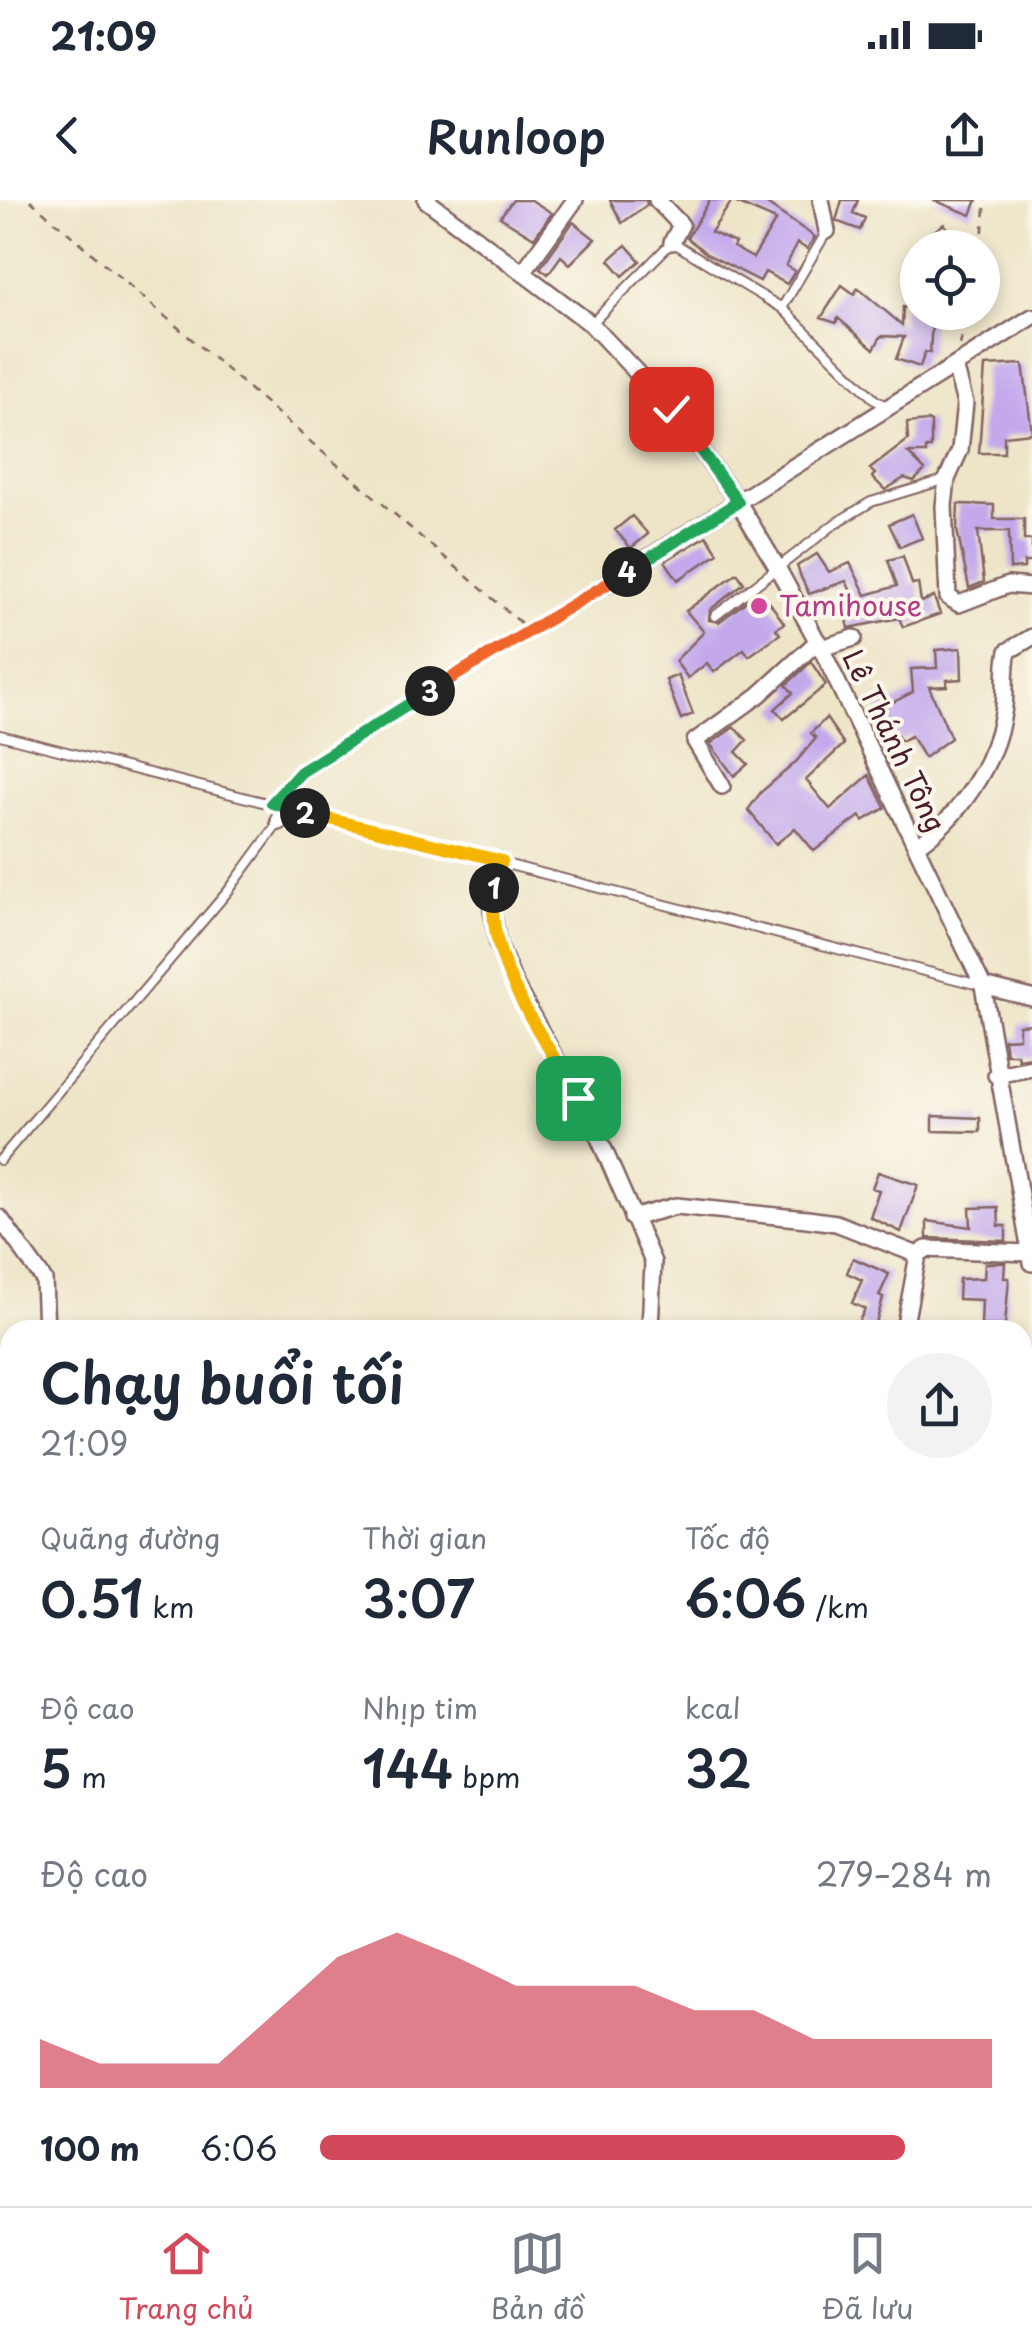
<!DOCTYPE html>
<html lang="vi">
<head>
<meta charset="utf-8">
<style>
	body { margin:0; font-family:"Playpen Sans",sans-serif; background:#f2f2f3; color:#1f2937; height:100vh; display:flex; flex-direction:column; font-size:38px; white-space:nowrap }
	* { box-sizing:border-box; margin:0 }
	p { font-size:32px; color:#747a83 }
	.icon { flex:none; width:55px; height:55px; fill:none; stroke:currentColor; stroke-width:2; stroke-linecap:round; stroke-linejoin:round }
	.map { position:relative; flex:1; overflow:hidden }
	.panel { position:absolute; left:0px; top:1120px; width:1032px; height:888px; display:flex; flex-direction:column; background:#fff; border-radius:30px 30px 0 0; box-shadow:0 5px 15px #0003 }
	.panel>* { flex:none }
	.tools { position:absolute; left:900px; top:30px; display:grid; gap:20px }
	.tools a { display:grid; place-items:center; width:100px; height:100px; border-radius:50%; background:#fff; box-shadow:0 5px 15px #0003; font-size:50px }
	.pin { position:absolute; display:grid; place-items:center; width:85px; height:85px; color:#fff; margin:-42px; border-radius:20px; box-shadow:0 5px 15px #0006 }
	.km { position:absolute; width:50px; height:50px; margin:-25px; border-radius:50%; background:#222; color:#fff; font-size:28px; line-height:50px; text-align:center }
	.round { display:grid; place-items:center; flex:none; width:105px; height:105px; border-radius:52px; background:#f2f2f3 }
	.headline { display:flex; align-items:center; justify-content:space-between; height:170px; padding:0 40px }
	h1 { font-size:55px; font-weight:600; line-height:75px }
	.figures { display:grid; grid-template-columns:repeat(3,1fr); gap:15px; height:170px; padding:10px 40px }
	.figures div { display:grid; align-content:center }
	.figures b { font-size:50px; font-weight:600 }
	.figures small { font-size:28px; font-weight:400 }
	.figures p { font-size:28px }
	.chart { height:280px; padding:20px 40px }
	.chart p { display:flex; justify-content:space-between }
	.chart svg { width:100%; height:180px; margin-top:10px; fill:#d1495b; opacity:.7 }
	ul { padding:0 40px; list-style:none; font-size:32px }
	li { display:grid; grid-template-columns:160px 120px 1fr; align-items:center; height:75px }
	li i { height:25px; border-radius:12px; background:#d1495b }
	.status { display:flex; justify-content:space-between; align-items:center; height:70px; padding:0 50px; background:#fff; direction:ltr }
	.status svg { height:28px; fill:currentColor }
	header { display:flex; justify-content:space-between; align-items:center; height:130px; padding:0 40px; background:#fff; font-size:45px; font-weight:600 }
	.tabs { display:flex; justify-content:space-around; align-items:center; height:140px; border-top:2px solid #e0e1e3; background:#fff; font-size:28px; color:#747a83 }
	.tabs a { display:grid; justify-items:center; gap:5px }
	.tabs .on { color:#d1495b }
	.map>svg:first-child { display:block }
</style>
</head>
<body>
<div class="status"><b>21:09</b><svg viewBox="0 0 49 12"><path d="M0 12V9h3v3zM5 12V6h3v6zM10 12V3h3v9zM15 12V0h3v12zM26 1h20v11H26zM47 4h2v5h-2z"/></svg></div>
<header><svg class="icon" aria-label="back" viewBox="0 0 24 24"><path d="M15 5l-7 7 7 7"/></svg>Runloop<svg class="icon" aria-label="share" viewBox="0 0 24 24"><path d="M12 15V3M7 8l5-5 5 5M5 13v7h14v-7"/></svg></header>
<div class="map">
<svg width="1032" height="2006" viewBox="0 0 1032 2006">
	<rect width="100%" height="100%" fill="#fbf7ec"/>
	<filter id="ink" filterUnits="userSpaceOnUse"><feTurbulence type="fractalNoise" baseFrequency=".01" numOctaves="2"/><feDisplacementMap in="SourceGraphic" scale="20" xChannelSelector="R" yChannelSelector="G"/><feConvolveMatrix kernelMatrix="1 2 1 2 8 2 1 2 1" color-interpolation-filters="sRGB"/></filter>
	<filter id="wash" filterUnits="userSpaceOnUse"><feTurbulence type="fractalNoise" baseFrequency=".0048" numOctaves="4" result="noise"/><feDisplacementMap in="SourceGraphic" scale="40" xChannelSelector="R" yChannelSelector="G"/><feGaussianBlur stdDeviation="2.25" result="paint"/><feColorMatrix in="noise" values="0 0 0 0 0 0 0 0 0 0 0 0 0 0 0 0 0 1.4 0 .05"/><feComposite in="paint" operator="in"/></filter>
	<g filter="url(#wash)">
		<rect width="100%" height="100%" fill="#eee5c8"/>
		<g id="blocks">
			<path fill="#c3a9ec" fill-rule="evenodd" d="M513 0H531L552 13 534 38 500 17Z
				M610 0H646L647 5 622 23Z
				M710 0H761L815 37 807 49 797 43 786 66 795 71 787 84 765 72 760 81 707 54 687 38ZM732 1 776 20 753 58 733 47 735 43 711 32Z
				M842 0H858L853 13 865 18 860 30 836 21Z
				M933 0H977L971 15Z
				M573 22 595 39 570 64 561 56 548 74 540 68Z
				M944 24 952 34 937 48H930L924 38Z
				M626 45 640 61 623 76 609 60Z
				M842 85 854 94 858 88 902 125 903 107 918 108 919 118 932 122 930 153 925 152 920 167 896 159 904 137 881 136 874 149 838 118 836 123 821 118Z
				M1023 164 1032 233 1004 236V253H979L985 166Z
				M927 221 931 222V248H926V253H908L925 270 914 281 904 278 885 290 872 277 875 274 870 269 908 240 907 223Z
				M958 304 994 305V319H1024V340H1032V362H1024V368L1010 369 1009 331H978L984 382 969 388 957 330Z
				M912 314 922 338 900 347 889 324Z
				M632 316 648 334 631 348 615 330Z
				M707 336 718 353 678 380 665 361Z
				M817 354 829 372 850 363 866 395 897 386 888 360 903 356 912 384 918 383 921 402 934 397 940 414 903 427 899 418 849 428 847 420 855 418 851 406 857 404 846 381 809 394 801 377 797 366Z
				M737 373 744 383 710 410 709 420 719 422 752 397 762 409 770 403 784 423 776 429 780 434 749 456 744 449 714 472 707 463 688 478 675 461 704 432 686 411Z
				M961 448 962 479 947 480V486L929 487 951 538 924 558 911 536 901 541 878 510 913 492 911 469 937 468 936 450Z
				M811 462 826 485 784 519 775 509 793 493 786 485Z
				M678 475 693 514 681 519 666 480Z
				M826 518 844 544 806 580 830 609 869 575 885 608 863 621 860 616 814 651 795 628 776 644 748 610 761 592 795 563 816 538 811 533Z
				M734 527 747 540 736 552 748 564 734 576 710 544Z
				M1032 824V857L1018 859 1017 854H1006L1004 839 1019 838V825Z
				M933 916 980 918V932L933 931Z
				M878 972 918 985 901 1032 870 1017 879 990 872 988Z
				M998 1007 999 1026H1006V1041L927 1038V1021L971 1027 970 1008Z
				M853 1058 889 1074 879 1096 883 1098 874 1130 858 1123 865 1109 852 1103 862 1080 847 1073Z
				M985 1063H1005L1004 1078H1009L1005 1126 981 1125 982 1100 958 1099 959 1079 984 1078Z"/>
		</g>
	</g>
	<g filter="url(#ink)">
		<use href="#blocks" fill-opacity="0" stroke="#836462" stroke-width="2.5"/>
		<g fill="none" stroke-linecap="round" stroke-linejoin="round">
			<defs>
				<path id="service" d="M782 108 827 31
					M592 123 672 42 782 108 875 200 890 208
					M715 416 836 323 871 302 947 279
					M0 535 979 785
					M272 603 301 572 605 385
					M0 960 229 690 279 622
					M0 1728 10 1734
					M548 2006 555 1998"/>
				<path id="minor" d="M426 0 591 124 671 209 738 302 777 367 821 448 983 786 1032 1063
					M657 0 681 25 672 42
					M821 0 827 31
					M523 72 575 0
					M955 166 965 203 960 250 947 279 944 306 948 397 959 404 1008 385 1032 387
					M607 384 1032 117
					M821 448 854 438
					M722 586 695 541 759 495 818 441
					M279 622 282 607
					M916 646C958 619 995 564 1003 513 1007 493 1003 471 1008 451L1032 437
					M501 661 492 710 498 744 515 785 598 936 653 1062 650 1130
					M983 786 1032 798
					M996 875 1032 868
					M0 1018 44 1080 46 1130
					M632 1018 676 1006 807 1019 836 1023 918 1055
					M904 1130 918 1055 926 1049 1029 1053
					M1022 1193 1032 1192
					M0 1315 10 1316
					M1022 1369 1032 1351
					M1022 1466 1032 1469
					M1022 1678 1032 1684
					M458 1998 470 2006
					M1006 1998 1012 2006
					M183 2006 184 1998"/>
				<path id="tertiary" d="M61 2006V1998"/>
				<path id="primary" d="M1022 1835 1032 1828
					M774 2006 783 1998"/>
			</defs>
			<use href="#service" stroke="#836462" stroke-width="12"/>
			<use href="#minor" stroke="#836462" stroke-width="20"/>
			<use href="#tertiary" stroke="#836462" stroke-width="25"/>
			<use href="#primary" stroke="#836462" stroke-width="30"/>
			<path stroke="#836462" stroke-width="2.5" stroke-dasharray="8 8" stroke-linecap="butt" d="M30 0 521 423
				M981 48 986 0
				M960 145 967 112"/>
			<use href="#service" stroke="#fff" stroke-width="8"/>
			<use href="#minor" stroke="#fff" stroke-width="15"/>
			<use href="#tertiary" stroke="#fff" stroke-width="20"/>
			<use href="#primary" stroke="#fbbe6e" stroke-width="25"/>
		</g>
	</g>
	<g fill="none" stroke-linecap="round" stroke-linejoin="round" filter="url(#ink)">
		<defs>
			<path id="split-1" d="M494 688C484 763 544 835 578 898"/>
			<path id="split-2" d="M305 613 502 661 494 688"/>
			<path id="split-3" d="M305 613 272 603 301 572 430 491"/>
			<path id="split-4" d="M430 491 627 372"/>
			<path id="split-5" d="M627 372 738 302 671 209"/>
		</defs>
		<use href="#split-1" stroke="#fff" stroke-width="20"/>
		<use href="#split-2" stroke="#fff" stroke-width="20"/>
		<use href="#split-3" stroke="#fff" stroke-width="20"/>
		<use href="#split-4" stroke="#fff" stroke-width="20"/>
		<use href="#split-5" stroke="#fff" stroke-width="20"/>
		<use href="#split-1" stroke="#f5b400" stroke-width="12"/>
		<use href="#split-2" stroke="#f5b400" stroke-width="12"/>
		<use href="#split-3" stroke="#22a559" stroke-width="12"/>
		<use href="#split-4" stroke="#f0652b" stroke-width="12"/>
		<use href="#split-5" stroke="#22a559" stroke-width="12"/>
	</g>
	<circle fill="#d1479c" stroke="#fbf7ec" stroke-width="4" cx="759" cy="406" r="10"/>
	<g text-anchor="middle" stroke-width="8" stroke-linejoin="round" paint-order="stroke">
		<g font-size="28" fill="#b23c85" stroke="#fbf7ec" text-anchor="start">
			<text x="779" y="416">Tamihouse</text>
		</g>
		<g font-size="28" fill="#4a1f2b" stroke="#fbf7ec">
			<text transform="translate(894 541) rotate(64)" y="10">Lê Thánh Tông</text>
		</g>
	</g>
</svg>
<div class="tools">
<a><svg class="icon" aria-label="locate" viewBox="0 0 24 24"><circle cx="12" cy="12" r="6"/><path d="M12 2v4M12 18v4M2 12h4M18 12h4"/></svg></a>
</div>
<div class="pin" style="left:578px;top:898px;background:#1e9e55"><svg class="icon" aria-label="arrive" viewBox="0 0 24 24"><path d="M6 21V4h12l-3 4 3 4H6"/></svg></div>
<div class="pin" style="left:671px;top:209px;background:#d93025"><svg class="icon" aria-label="check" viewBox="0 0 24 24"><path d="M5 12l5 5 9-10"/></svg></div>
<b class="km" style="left:494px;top:688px">1</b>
<b class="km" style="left:305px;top:613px">2</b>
<b class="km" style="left:430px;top:491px">3</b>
<b class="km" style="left:627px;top:372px">4</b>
<section class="panel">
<div class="headline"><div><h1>Chạy buổi tối</h1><p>21:09</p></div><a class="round"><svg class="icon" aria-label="share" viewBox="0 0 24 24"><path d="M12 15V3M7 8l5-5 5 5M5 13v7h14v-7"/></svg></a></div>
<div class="figures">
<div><p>Quãng đường</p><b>0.51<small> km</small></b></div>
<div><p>Thời gian</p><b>3:07</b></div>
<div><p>Tốc độ</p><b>6:06<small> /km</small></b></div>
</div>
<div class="figures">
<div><p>Độ cao</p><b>5<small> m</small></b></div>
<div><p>Nhịp tim</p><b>144<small> bpm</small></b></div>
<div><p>kcal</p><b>32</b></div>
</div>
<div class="chart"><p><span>Độ cao</span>279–284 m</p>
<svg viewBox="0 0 160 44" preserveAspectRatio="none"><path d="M0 44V32L10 38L20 38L30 38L40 25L50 12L60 6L70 12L80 19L90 19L100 19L110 25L120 25L130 32L140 32L150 32L160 32V44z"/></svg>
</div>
<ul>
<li><b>100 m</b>6:06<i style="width:87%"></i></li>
</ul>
</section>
</div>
<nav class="tabs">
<a class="on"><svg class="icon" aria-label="home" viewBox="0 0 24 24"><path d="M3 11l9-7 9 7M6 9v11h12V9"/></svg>Trang chủ</a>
<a><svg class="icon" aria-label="map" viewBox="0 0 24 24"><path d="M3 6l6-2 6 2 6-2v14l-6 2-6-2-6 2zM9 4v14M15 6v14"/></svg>Bản đồ</a>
<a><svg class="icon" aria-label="saved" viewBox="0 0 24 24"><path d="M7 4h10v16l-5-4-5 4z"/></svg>Đã lưu</a>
</nav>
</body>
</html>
